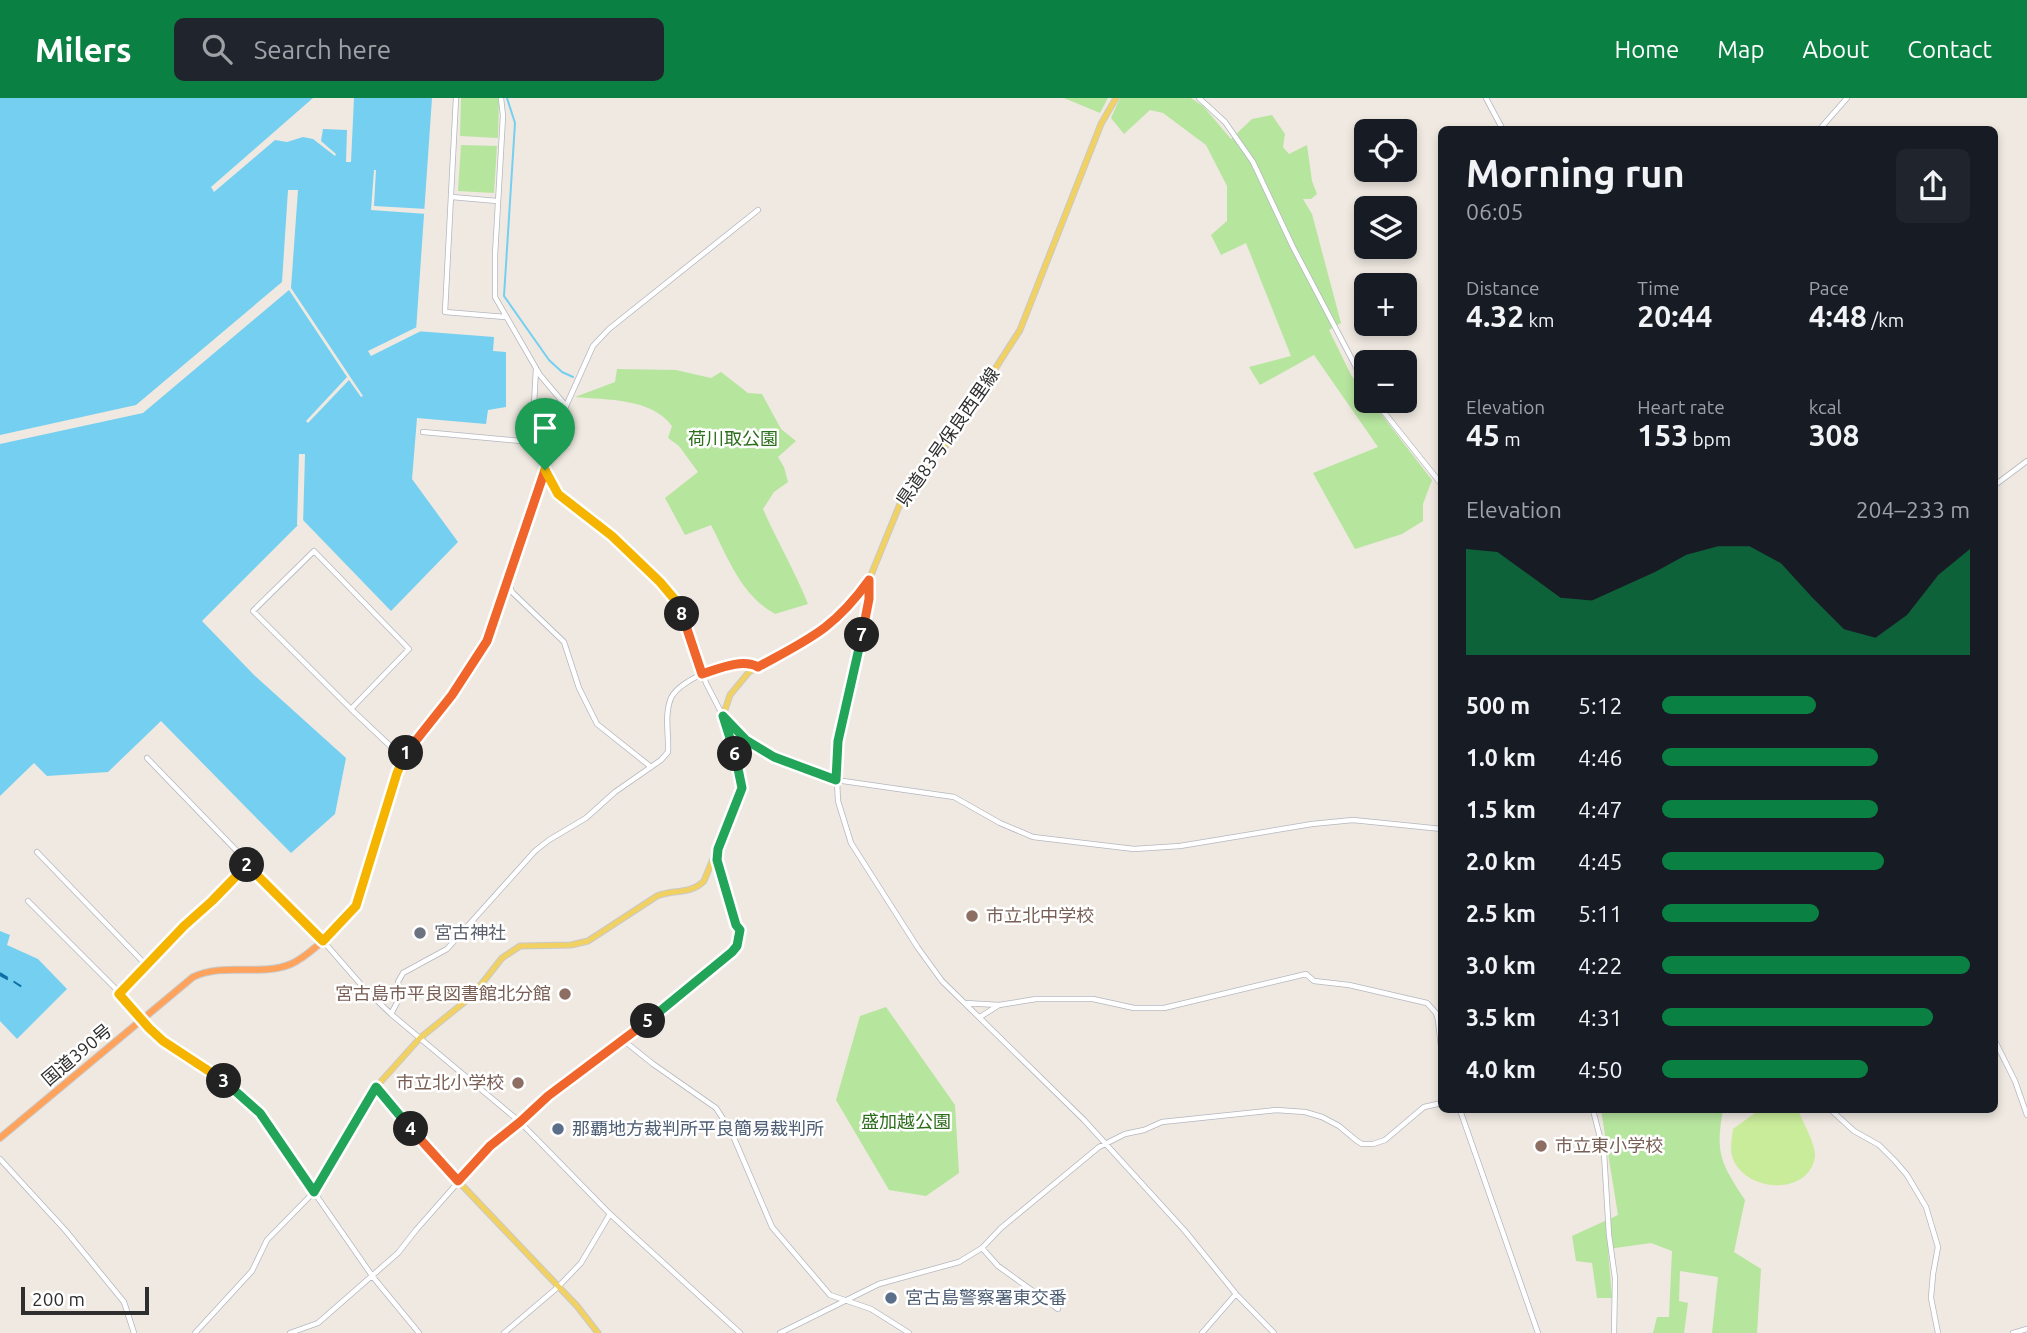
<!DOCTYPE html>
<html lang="en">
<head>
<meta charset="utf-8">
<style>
	body { margin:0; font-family:Ubuntu,"Noto Sans JP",sans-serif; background:#20242c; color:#f1f3f6; height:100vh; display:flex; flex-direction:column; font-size:26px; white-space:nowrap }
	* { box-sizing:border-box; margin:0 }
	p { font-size:23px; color:#9ea1a6 }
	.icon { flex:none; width:38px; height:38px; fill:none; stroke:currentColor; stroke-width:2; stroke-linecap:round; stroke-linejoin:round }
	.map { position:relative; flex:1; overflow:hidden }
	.details { position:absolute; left:1438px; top:28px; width:560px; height:987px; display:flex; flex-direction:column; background:#171b24; border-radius:10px; box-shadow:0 4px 10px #0003 }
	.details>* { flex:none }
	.controls { position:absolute; left:1354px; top:21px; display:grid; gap:14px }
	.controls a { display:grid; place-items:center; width:63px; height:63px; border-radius:10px; background:#171b24; box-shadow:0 4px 10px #0003; font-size:35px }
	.scale { position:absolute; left:21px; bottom:18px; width:128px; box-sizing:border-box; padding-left:7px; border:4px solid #2e2e2e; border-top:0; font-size:19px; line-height:24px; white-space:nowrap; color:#2e2e2e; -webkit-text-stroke:5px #fff; paint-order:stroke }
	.pin { position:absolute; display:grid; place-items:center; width:60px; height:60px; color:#fff; margin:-72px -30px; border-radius:50% 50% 50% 0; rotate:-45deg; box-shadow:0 0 7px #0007 }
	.pin .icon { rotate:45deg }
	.km { position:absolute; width:35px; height:35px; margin:-18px; border-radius:50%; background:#222; color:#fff; font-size:19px; line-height:35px; text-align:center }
	.round { display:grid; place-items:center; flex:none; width:74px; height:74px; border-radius:10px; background:#20242c }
	.summary { display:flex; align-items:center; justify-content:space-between; height:119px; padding:0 28px }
	h1 { font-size:38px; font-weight:700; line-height:52px }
	.figures { display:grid; grid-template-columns:repeat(3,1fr); gap:10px; height:119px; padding:7px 28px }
	.figures div { display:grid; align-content:center }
	.figures b { font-size:30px; font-weight:700 }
	.figures small { font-size:19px; font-weight:400 }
	.figures p { font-size:19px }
	.chart { height:196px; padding:14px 28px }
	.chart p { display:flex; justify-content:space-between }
	.chart svg { width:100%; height:126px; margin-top:7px; fill:#0b8043; opacity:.7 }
	ul { padding:0 28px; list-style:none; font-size:23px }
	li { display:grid; grid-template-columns:112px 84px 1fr; align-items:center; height:52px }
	li i { height:18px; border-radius:9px; background:#0b8043 }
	header { display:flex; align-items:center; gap:42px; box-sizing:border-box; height:98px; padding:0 35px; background:#0b8043; color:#fff }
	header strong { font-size:33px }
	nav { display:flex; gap:38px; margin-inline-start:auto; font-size:24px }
	.search { width:490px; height:63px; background:#20242c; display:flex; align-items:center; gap:18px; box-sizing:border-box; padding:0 24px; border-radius:10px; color:#9ea1a6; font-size:26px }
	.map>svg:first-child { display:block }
</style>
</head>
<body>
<header>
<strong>Milers</strong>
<div class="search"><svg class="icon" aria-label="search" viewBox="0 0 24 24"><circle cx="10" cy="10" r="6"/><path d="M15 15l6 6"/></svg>Search here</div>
<nav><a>Home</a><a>Map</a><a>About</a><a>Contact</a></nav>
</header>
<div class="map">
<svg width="2027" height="1235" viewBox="0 0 2027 1235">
	<rect width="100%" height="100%" fill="#efe9e1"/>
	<path fill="#b6e59e" d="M461 0H499L498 40 460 38Z
		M1064 0H1108L1100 15Z
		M1120 0H1191L1203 8 1231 41 1252 21 1272 17 1285 36 1283 49 1289 56 1307 47 1312 83 1317 96 1311 101H1303L1312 116 1341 225 1329 232 1351 277 1367 297V303H1371L1432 382 1423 406V423L1402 436 1355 451 1313 375 1378 349 1314 257 1260 287 1249 269 1291 258 1246 145 1221 157 1211 137 1227 123V88L1206 47 1163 15 1150 12 1124 36 1111 20Z
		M461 47 497 48 494 95 458 93Z
		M617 271 676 272 711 280 721 274 748 295 762 296 781 331 796 343 778 359 784 369 788 384 774 394 763 411C777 443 795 473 808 506L775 516C741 497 728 460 711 427L685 437 665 400 698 374 679 348 668 340 672 328C651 300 608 302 575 299L615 284Z
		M886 909 955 1007 959 1075 926 1098 889 1092 836 1002 860 918Z
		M1601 1012H1723C1715 1056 1721 1065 1745 1102L1734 1154 1761 1171 1757 1235H1712L1718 1179 1680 1173 1679 1203 1688 1205 1684 1235H1653L1657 1219H1669L1672 1153 1651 1145 1608 1151 1612 1200H1597L1592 1165 1576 1163 1572 1138 1618 1117Z"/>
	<path fill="#c9ec9a" d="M1759 1012H1798C1802 1022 1816 1047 1815 1058 1810 1099 1743 1095 1732 1058 1730 1049 1732 1039 1733 1031Z"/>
	<path fill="#75cff0" d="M0 0H432L416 233 494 239 493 253 506 254V309L488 312 486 326 417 320 412 381 458 444 391 513 303 422 202 523 254 577 346 660 335 716 291 755 161 623 108 674 47 678 34 665 0 698Z
		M0 833 10 837 7 847 38 861 67 891 17 941 0 923Z"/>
	<path fill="#efe9e1" d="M313 0H354L351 64H346L347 32 323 31 321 43 336 56 335 58 313 41 303 39 287 44 275 42 214 94 211 89Z
		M374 72H376L374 108 427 111V116L371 112Z
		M288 92H298L291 190 363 298 361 299 349 282 308 325 306 323 347 279 289 192 143 315 0 346V337L136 307 282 184Z
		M419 228 423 232 371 258 368 253Z
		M299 356H305L303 428 297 427Z"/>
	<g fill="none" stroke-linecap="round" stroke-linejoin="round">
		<path stroke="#75cff0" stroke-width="2" d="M507 0 515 25 504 198 549 262 562 274 573 279"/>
		<path stroke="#0d6fa3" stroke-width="2" stroke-dasharray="9 7" stroke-linecap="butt" d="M0 875 27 892
			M0 877 11 883"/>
		<defs>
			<path id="secondary" d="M456 0 445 214 505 219
				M501 0 503 18 495 157V199L540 277 566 308
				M1199 0 1225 24 1253 64 1293 149 1367 290
				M1486 0 1503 32
				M1819 32 1847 0
				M452 99 497 103
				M1375 303 1442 387
				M423 334 532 344 536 270
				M545 372 558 396 612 438 671 496 685 522 706 585 723 618 746 642 774 659 836 682 954 699 1000 725 1033 739 1134 751 1180 748 1312 726 1353 722 1442 731
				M1995 387 2027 363
				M314 453 409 551 351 611 253 513Z
				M869 483V501L865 524 836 662 838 703 851 745 918 850 942 883 1084 1022 1185 1133 1236 1196 1274 1235
				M509 486 512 494 564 544 579 590 597 626 651 669
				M351 611 403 660
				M147 660 317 836 364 890 391 916 520 1024 610 1116 740 1235
				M37 754 147 868
				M28 803 117 892 149 930 168 947 216 975 259 1015 373 1179 419 1235
				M323 843 356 808 403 660 452 597 487 543 566 308 593 248 609 231 758 112
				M119 896 184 828 212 803 248 766
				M965 905 999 907 1036 901H1093L1134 910H1164L1306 876 1314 883 1349 887 1427 905 1436 915 1438 922 1442 957
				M391 916 399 901 398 884 403 875 447 851 535 753 549 742 586 720 615 694 661 662 668 654C669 637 664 617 671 600 680 580 739 557 758 569
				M980 919 999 907
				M623 942 653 966 716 1010 731 1033 772 1129 830 1197 871 1211 909 1235
				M1995 943 2015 983 2027 1017
				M1460 1012 1538 1235
				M1593 1012 1604 1055 1609 1137 1615 1180 1614 1235
				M1831 1012 1854 1033 1879 1047 1895 1063 1907 1077 1926 1109 1938 1149 1933 1176 1931 1200 1938 1235
				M0 1061 66 1133 124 1204 134 1235
				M982 1150 998 1168 1058 1211
				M195 1235 252 1173 267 1142 314 1094 376 989
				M290 1235 318 1225 398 1155 416 1132 490 1048 520 1024 548 998 720 865 737 848 740 832 736 827 718 768 717 756
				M504 1235 558 1189 581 1165 610 1116
				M780 1235 879 1186 959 1164 982 1150 1001 1130 1099 1049 1125 1036 1144 1032 1162 1024 1276 1012 1305 1014 1322 1019 1339 1028 1357 1043 1362 1046H1373L1385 1042 1424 1009 1442 1005
				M1202 1235 1236 1196
				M2013 1235 2027 1231"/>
			<path id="primary" d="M598 1235 577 1208 458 1083 376 989 420 940 472 898 502 860 520 848 571 847 588 843 657 798C674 791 690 797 704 783L742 690 739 668 723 618 730 597 749 574 804 545 836 523 869 482 902 401 949 343 1020 232 1101 26 1116 0"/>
			<path id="highway" d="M0 1040 193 879C225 864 260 879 291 866 303 861 313 851 323 843"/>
		</defs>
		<use href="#secondary" stroke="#b4b7c1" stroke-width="6"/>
		<use href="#primary" stroke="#c9c9c9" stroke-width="7"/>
		<use href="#highway" stroke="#c9c9c9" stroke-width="8"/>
		<use href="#secondary" stroke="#fff" stroke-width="4.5"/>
		<use href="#primary" stroke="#f2d163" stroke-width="5"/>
		<use href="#highway" stroke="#ffa35c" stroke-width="6"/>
	</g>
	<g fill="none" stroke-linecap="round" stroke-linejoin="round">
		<defs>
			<path id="split-1" d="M406 655 452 597 487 543 545 372"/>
			<path id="split-2" d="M247 767 323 843 356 808 397 675 406 655"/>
			<path id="split-3" d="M224 983 163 943 149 930 119 896 184 828 212 803 247 767"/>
			<path id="split-4" d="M224 983 260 1015 314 1094 376 989 411 1031"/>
			<path id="split-5" d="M411 1031 458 1083 490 1048 520 1024 548 998 648 923"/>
			<path id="split-6" d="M648 923 732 854 737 848 740 832 736 827 717 762 718 751 742 690 735 656"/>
			<path id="split-7" d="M735 656 723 618 746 642 774 659 836 682 838 643 862 537"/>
			<path id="split-8" d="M682 516 702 576C718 571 742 560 758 569 809 541 834 531 869 482V501L862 537"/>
			<path id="split-9" d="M545 372 558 396 612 438 660 484 676 503 682 516"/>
		</defs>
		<use href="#split-1" stroke="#fff" stroke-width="14"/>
		<use href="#split-2" stroke="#fff" stroke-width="14"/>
		<use href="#split-3" stroke="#fff" stroke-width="14"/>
		<use href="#split-4" stroke="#fff" stroke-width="14"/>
		<use href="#split-5" stroke="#fff" stroke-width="14"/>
		<use href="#split-6" stroke="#fff" stroke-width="14"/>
		<use href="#split-7" stroke="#fff" stroke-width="14"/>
		<use href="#split-8" stroke="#fff" stroke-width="14"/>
		<use href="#split-9" stroke="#fff" stroke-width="14"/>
		<use href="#split-1" stroke="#f0652b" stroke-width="9"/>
		<use href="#split-2" stroke="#f5b400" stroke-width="9"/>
		<use href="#split-3" stroke="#f5b400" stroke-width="9"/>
		<use href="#split-4" stroke="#22a559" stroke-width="9"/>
		<use href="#split-5" stroke="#f0652b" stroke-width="9"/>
		<use href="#split-6" stroke="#22a559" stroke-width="9"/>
		<use href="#split-7" stroke="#22a559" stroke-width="9"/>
		<use href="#split-8" stroke="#f0652b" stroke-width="9"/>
		<use href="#split-9" stroke="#f5b400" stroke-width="9"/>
	</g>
	<g fill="#8d6e63" stroke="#fff" stroke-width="2.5">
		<circle cx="972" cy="818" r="7"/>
		<circle cx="565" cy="896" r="7"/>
		<circle cx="518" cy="985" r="7"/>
		<circle cx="1541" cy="1048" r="7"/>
	</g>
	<circle fill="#6b7280" stroke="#fff" stroke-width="2.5" cx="420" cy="835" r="7"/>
	<g fill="#5c6f8a" stroke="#fff" stroke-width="2.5">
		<circle cx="558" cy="1031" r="7"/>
		<circle cx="891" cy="1200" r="7"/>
	</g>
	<g text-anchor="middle" stroke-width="5" stroke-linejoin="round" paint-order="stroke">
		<g font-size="18" fill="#2e2e2e" stroke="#fff">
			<text transform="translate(948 339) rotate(-55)" y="6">県道83号保良西里線</text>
			<text transform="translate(77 957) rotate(-40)" y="6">国道390号</text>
		</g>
		<g font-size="18" fill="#2c6e1b" stroke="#fff">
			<text x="733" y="347">荷川取公園</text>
			<text x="906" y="1030">盛加越公園</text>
		</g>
		<g font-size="18" fill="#785e54" stroke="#fff" text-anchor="start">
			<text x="986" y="824">市立北中学校</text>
			<text x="551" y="902" text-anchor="end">宮古島市平良図書館北分館</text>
			<text x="504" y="991" text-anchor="end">市立北小学校</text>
			<text x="1555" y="1054">市立東小学校</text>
		</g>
		<g font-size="18" fill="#5b616d" stroke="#fff" text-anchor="start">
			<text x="434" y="841">宮古神社</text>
		</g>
		<g font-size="18" fill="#4e5e75" stroke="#fff" text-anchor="start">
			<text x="572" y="1037">那覇地方裁判所平良簡易裁判所</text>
			<text x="905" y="1206">宮古島警察署東交番</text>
		</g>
	</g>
</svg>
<div class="controls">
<a><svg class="icon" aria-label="locate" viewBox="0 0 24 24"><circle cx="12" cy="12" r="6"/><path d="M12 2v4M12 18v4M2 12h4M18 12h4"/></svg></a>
<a><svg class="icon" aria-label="layers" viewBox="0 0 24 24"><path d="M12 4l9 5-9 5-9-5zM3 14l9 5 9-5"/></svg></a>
<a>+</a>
<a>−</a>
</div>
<div class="scale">200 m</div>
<div class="pin" style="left:545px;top:372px;background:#1e9e55"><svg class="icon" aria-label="arrive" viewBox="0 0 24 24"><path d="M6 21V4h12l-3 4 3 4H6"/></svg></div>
<b class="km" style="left:406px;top:655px">1</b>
<b class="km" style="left:247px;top:767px">2</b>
<b class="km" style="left:224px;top:983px">3</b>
<b class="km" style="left:411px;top:1031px">4</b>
<b class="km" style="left:648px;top:923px">5</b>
<b class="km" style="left:735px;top:656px">6</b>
<b class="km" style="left:862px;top:537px">7</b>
<b class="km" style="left:682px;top:516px">8</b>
<section class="details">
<div class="summary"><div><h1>Morning run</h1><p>06:05</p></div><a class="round"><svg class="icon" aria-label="share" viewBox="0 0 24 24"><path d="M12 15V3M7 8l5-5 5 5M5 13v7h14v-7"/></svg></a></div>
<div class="figures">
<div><p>Distance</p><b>4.32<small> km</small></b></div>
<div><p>Time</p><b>20:44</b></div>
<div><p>Pace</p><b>4:48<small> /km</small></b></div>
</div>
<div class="figures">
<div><p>Elevation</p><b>45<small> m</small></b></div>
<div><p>Heart rate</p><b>153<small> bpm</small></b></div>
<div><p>kcal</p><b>308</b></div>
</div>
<div class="chart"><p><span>Elevation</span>204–233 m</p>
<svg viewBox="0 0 160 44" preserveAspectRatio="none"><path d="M0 44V7L10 8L20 16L30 24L40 25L50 20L60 15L70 9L80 6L90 6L100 12L110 24L120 35L130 38L140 30L150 16L160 7V44z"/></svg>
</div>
<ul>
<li><b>500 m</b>5:12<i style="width:50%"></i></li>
<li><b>1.0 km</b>4:46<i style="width:70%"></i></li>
<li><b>1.5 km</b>4:47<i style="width:70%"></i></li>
<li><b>2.0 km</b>4:45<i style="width:72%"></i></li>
<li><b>2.5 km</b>5:11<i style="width:51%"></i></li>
<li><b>3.0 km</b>4:22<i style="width:100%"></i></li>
<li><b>3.5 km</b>4:31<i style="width:88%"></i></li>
<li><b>4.0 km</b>4:50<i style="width:67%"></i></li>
</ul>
</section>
</div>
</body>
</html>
